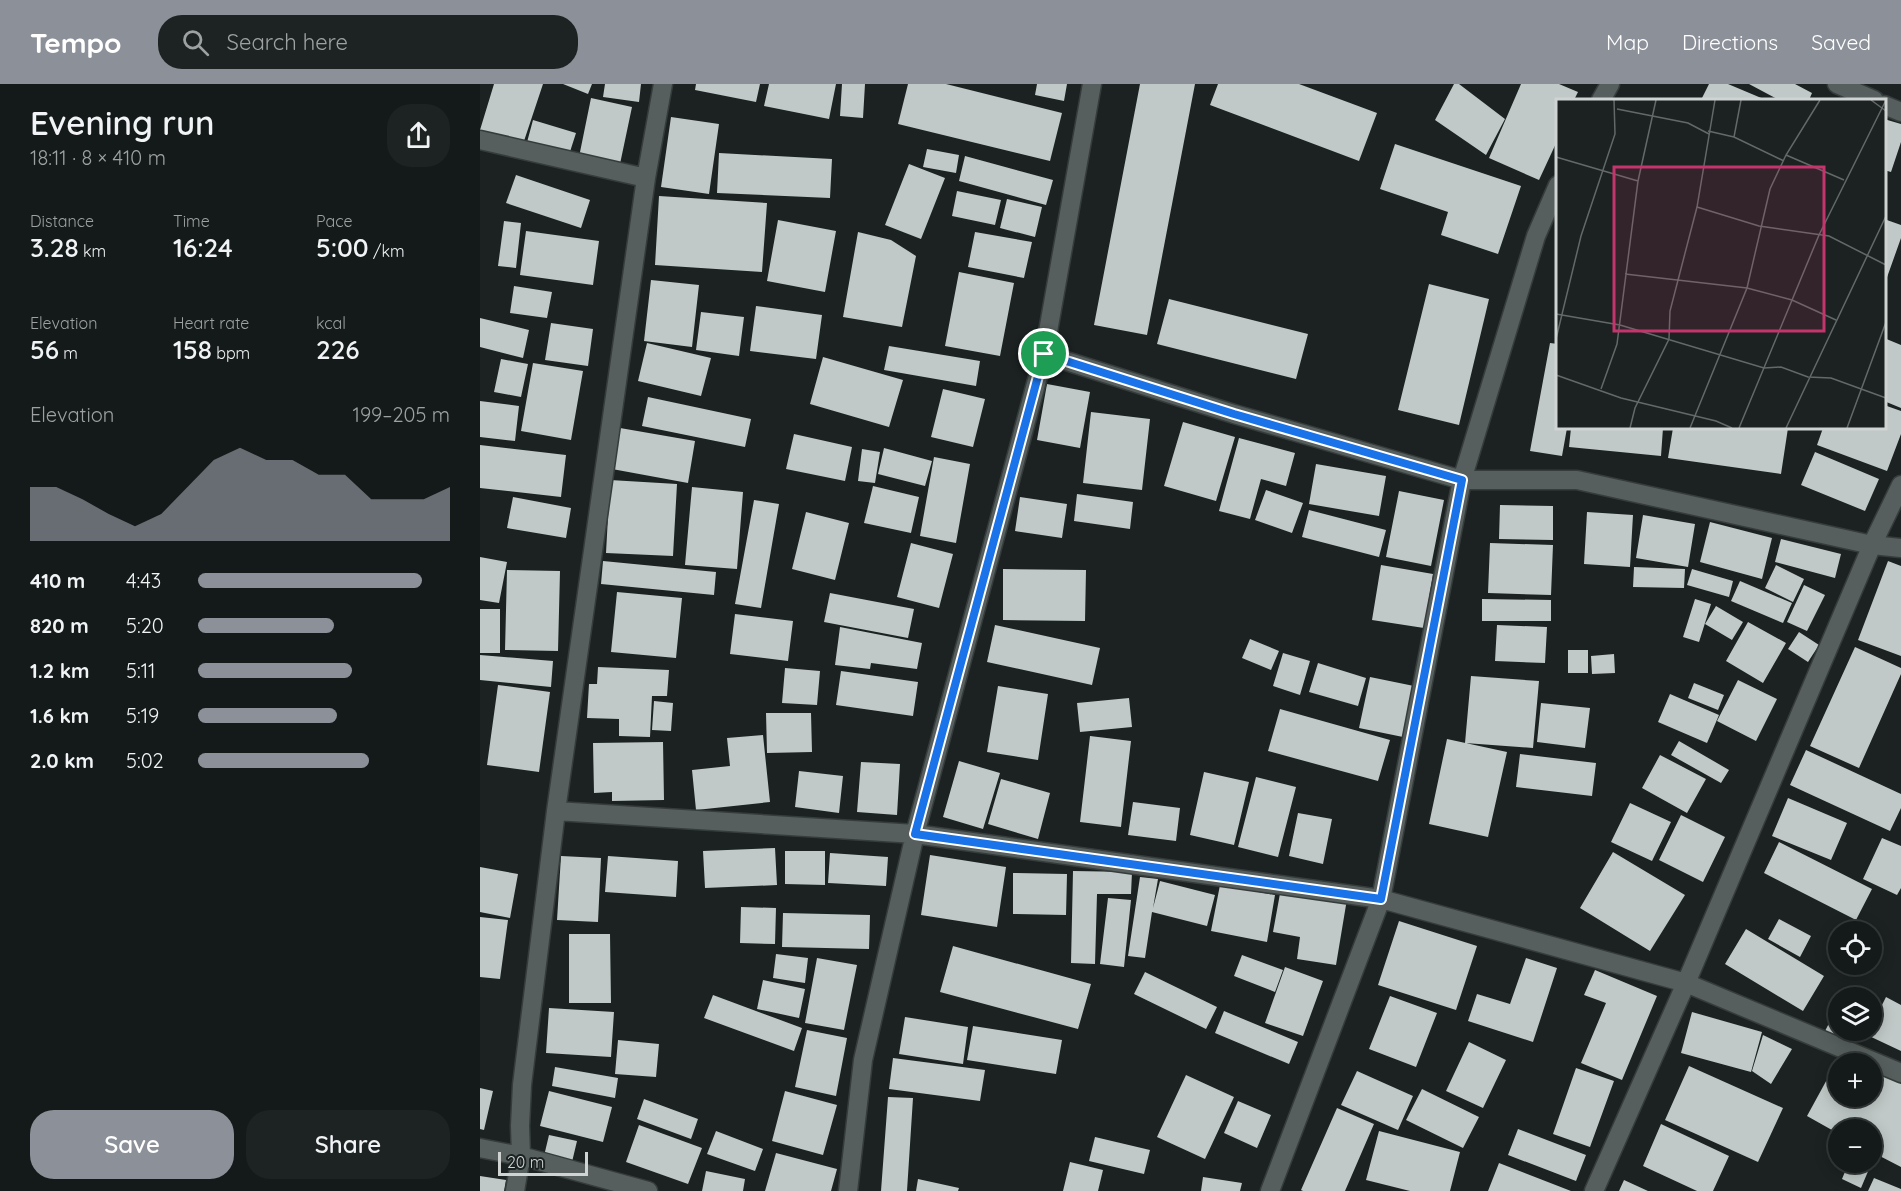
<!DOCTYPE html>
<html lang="en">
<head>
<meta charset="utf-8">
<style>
	body { margin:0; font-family:Quicksand,sans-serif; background:#1d2322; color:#f1f3f6; height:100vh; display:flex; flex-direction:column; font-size:22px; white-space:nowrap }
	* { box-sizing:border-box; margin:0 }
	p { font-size:20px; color:#9da1a2 }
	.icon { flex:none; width:33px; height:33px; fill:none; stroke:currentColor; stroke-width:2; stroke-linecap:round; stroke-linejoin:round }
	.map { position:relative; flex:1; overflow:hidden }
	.drawer { display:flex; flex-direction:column; background:#141a19; width:480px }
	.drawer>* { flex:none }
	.fabs { position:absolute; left:1348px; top:837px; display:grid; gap:12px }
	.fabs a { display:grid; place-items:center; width:54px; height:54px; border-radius:50%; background:#141a19; box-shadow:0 3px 15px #0003,0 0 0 2px #333838; font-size:30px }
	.scale { position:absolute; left:18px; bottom:15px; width:90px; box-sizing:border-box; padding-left:6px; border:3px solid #cfd4d3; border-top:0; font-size:16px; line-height:21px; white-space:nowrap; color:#cfd4d3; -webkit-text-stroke:4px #1b2221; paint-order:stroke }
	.pin { position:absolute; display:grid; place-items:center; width:51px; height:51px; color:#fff; margin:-26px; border:3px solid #fff; border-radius:50%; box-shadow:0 2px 6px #0007 }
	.round { display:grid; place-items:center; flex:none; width:63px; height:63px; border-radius:24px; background:#1d2322 }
	.overview { display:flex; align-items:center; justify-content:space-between; height:102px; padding:0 30px }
	h1 { font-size:33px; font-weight:600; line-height:45px }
	.figures { display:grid; grid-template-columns:repeat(3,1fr); gap:9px; height:102px; padding:6px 30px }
	.figures div { display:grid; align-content:center }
	.figures b { font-size:26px; font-weight:600 }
	.figures small { font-size:16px; font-weight:400 }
	.figures p { font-size:16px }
	.chart { height:168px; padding:12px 30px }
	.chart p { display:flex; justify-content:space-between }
	.chart svg { width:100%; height:108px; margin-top:6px; fill:#8c9099; opacity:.7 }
	.action { display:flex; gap:12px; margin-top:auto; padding:12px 30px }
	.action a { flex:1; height:69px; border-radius:24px; background:#8c9099; color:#fff; font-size:24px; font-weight:600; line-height:69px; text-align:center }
	.action a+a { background:#1d2322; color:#f1f3f6 }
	ul { padding:0 30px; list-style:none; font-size:20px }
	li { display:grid; grid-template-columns:96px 72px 1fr; align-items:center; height:45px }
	li i { height:15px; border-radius:8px; background:#8c9099 }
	header { display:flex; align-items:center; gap:36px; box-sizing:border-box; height:84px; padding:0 30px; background:#8c9099; color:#fff }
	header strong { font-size:28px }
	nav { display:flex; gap:33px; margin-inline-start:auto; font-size:21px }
	.search { width:420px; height:54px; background:#1d2322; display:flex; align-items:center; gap:15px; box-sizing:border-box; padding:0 21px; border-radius:24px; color:#9da1a2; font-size:22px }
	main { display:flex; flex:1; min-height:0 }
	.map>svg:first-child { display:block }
</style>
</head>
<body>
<header>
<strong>Tempo</strong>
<div class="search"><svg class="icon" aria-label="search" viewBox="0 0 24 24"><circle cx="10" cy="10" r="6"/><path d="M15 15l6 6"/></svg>Search here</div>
<nav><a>Map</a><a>Directions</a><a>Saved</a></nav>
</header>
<main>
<section class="drawer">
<div class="overview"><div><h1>Evening run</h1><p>18:11 · 8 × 410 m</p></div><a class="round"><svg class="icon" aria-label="share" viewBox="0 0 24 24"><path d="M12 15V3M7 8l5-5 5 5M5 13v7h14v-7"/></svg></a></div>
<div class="figures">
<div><p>Distance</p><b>3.28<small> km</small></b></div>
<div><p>Time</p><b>16:24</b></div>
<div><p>Pace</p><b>5:00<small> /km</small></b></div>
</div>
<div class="figures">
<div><p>Elevation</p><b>56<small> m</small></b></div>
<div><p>Heart rate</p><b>158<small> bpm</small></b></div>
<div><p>kcal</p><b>226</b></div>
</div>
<div class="chart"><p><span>Elevation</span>199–205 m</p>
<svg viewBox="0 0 160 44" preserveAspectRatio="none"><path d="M0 44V22L10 22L20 27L30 33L40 38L50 33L60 22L70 11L80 6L90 11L100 11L110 17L120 17L130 27L140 27L150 27L160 22V44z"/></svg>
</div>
<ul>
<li><b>410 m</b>4:43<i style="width:89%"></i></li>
<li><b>820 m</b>5:20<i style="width:54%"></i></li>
<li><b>1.2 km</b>5:11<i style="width:61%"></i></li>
<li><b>1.6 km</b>5:19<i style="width:55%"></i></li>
<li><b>2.0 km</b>5:02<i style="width:68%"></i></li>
</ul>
<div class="action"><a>Save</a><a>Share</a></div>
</section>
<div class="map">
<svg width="1421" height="1107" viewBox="0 0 1421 1107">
	<rect width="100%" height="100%" fill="#1b2221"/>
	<path fill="#c0c9c7" d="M14 0H63L43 60 0 46Z
		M83 0H112L108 10Z
		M125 0H161L159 18 123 13Z
		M216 0H280L276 18 215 6Z
		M289 0H356L349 35 284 22Z
		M362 0H385L383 34 360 32Z
		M428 0H466L582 29 570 77 418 40Z
		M557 0H587L584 17 555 11Z
		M660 0H715L667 251 614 241Z
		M738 0H819L897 29 879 77 730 21Z
		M974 0H979L1025 35 1006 71 955 36Z
		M1041 0H1079L1098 8 1094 16H1078V55L1059 96 1009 74Z
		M1229 0H1248L1286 16H1221Z
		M1269 0H1315L1332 9 1329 16H1299Z
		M111 14 152 23 140 80 99 73Z
		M191 33 239 40 229 110 181 103Z
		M1404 35 1421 40V58L1411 88 1404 86Z
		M53 36 96 49 88 74 46 62Z
		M915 60 1041 102 1018 170 961 151 968 128 900 105Z
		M447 65 479 71 476 89 443 83Z
		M239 69 352 75 350 114 237 109Z
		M485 72 573 96 566 121 479 97Z
		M429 80 465 94 441 155 405 141Z
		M36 91 110 116 101 144 26 119Z
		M477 107 521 116 515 141 472 132Z
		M179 112 287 119 282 188 175 181Z
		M527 115 562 123 555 153 520 144Z
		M1404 135 1421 141V154L1405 199Z
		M298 136 356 147 345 208 287 197Z
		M24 137 41 139 36 184 18 182Z
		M46 147 119 157 113 201 40 191Z
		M378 148 411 156 436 172 422 243 363 233Z
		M495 148 552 158 544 194 488 183Z
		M479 188 534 199 520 272 465 262Z
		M171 196 219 201 212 263 164 257Z
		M949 200 1009 215 979 341 918 326Z
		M34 202 72 208 67 234 30 229Z
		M689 215 828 250 816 295 677 260Z
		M276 222 342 231 336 275 270 267Z
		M221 228 264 233 259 272 216 266Z
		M0 234 49 246 43 274 0 263Z
		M71 239 113 245 108 282 65 276Z
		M1404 254 1421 261V324L1404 317Z
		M167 259 231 274 221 312 158 297Z
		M1070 259 1078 260V344H1087L1082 372 1050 367Z
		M409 262 500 277 496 302 404 286Z
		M343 273 423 296 409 343 330 320Z
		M21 275 48 280 41 313 14 308Z
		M53 279 103 287 91 356 41 347Z
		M567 300 610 308 600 364 557 356Z
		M463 305 505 315 493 363 451 353Z
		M168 313 271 335 265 363 162 342Z
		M0 317 39 322 35 357 0 353Z
		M1404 321 1421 327V350L1407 387 1337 361 1343 344H1404Z
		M611 328 670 335 662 406 603 399Z
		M703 338 755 353 736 417 684 402Z
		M140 344 215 357 208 399 132 385Z
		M1091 344H1183L1181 372 1089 363Z
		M1193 344H1308L1301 390 1188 374Z
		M314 350 372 363 365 397 306 385Z
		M759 354 815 369 806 402 781 395 770 435 739 427Z
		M0 361 86 371 81 413 0 404Z
		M404 364 452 377 445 402 398 390Z
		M382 365 400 368 395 399 378 397Z
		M1335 368 1399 395 1385 427 1321 401Z
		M454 373 490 380 476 459 440 452Z
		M836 380 906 392 899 432 829 420Z
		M130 396 197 400 193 472 126 469Z
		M393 402 439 413 431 449 384 439Z
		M212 403 263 408 257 485 205 481Z
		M786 406 823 419 812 449 775 436Z
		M919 407 964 416 951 482 906 473Z
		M597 410 653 418 650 445 594 437Z
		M33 413 91 424 86 454 27 444Z
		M540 413 587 420 582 454 535 447Z
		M274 416 299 420 281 524 255 520Z
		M1020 421 1073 422V456L1019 455Z
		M829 426 906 446 899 473 822 453Z
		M326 428 369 439 355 496 312 485Z
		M1107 428 1153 431 1150 483 1104 480Z
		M1163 431 1215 440 1208 483 1156 474Z
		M1230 438 1292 454 1282 495 1220 478Z
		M1301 455 1361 470 1355 494 1295 478Z
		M431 459 473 470 459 524 417 513Z
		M1010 459 1073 461 1071 511 1008 509Z
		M0 473 27 478 19 519 0 516Z
		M123 477 236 488 234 511 121 500Z
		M1408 477 1421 482V572L1378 556Z
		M901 481 953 490 944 544 892 536Z
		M1296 481 1324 495 1313 518 1285 504Z
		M1154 483 1205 485 1204 504 1153 503Z
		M523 485 606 486 605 537 523 536Z
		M1212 485 1253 497 1249 513 1207 501Z
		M27 486 80 487 78 567 25 566Z
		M1260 497 1312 519 1303 539 1251 517Z
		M1324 501 1345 511 1327 547 1307 538Z
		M137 508 202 514 196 574 131 568Z
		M350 509 434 525 428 554 344 538Z
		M1002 515 1071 516V537H1002Z
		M1215 515 1231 520 1219 558 1203 553Z
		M1236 522 1263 538 1252 556 1225 540Z
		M0 525H20V569H0Z
		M255 530 313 537 308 577 250 570Z
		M1268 538 1306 559 1283 599 1246 577Z
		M515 541 620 564 612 601 507 578Z
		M1017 541 1067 543 1065 579 1015 577Z
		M360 543 442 559 437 585 391 579 390 585 355 581Z
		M1319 548 1339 561 1328 578 1308 565Z
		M770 555 799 567 791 586 762 574Z
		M1375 563 1421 584V590L1379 684 1330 662Z
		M1088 566H1108V589H1088Z
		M803 569 830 577 820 611 793 602Z
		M1134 570 1135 589 1112 590 1111 572Z
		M0 571 73 577 71 603 0 596Z
		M838 579 886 594 878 622 829 608Z
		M118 583 189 586 187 612H172L170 653 139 652V635L107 634 109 600H117Z
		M305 584 340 587 337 621 302 619Z
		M361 587 438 598 433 632 356 621Z
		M991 592 1059 597 1053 664 985 659Z
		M890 593 934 602 923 653 879 644Z
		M1258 596 1297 615 1276 657 1237 637Z
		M1214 599 1244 611 1238 626 1208 614Z
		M18 601 70 608 59 688 7 681Z
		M518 602 568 610 558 676 507 668Z
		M1190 610 1239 631 1227 659 1178 638Z
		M649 614 652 643 600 648 597 619Z
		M174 617 193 619 191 647 172 646Z
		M1061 619 1110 624 1105 664 1057 658Z
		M800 625 910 656 898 697 788 667Z
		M286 629H331L332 668 287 669Z
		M283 651 290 718 216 726 212 686 250 682 247 654Z
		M610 652 651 657 641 743 600 738Z
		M967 655 1027 668 1008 753 949 740Z
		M1199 657 1249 686 1241 699 1191 671Z
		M183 658 184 716 132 717V708L114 709 113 659Z
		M1326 666 1421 710V724L1410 747 1310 701Z
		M1040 670 1116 679 1112 712 1036 703Z
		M1180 671 1226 695 1207 729 1162 704Z
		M479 677 520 689 503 745 463 733Z
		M381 678 420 680 417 731 377 728Z
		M319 687 363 692 359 729 315 723Z
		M724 688 769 698 754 761 710 751Z
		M776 693 816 703 798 773 758 763Z
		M521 695 570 709 558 755 508 740Z
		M1308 714 1367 739 1351 776 1292 752Z
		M653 718 700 724 696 757 648 751Z
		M1150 719 1191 738 1172 777 1131 758Z
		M818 729 852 735 843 780 809 772Z
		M1201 731 1245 753 1223 798 1179 776Z
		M1402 754 1421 762V804L1417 811 1383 795Z
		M1299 758 1392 805 1376 836 1284 789Z
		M295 764 297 801 225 804 223 767Z
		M305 767H345V801L305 800Z
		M1133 768 1205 811 1170 867 1100 824Z
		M350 769 408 773 406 802 348 799Z
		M450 771 526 783 517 843 441 831Z
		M81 772 121 774 118 838 77 836Z
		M128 772 198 777 196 813 125 808Z
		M0 783 38 790 30 834 0 828Z
		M593 787 652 788 651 810H617L615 880 591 879Z
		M533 789 587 790 586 831 533 830Z
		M660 793 678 795 673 824 680 797 735 811 727 842 672 828 665 874 648 872Z
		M740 801 795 811 787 858 731 847Z
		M801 804 867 815 856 881 817 875 820 853 793 848Z
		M628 814 651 816 644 883 620 880Z
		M261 823 296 824 295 860 260 859Z
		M303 829 390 831 389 865 302 863Z
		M0 833 28 836 20 895 0 893Z
		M1299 835 1331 852 1320 873 1288 855Z
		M919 837 997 862 976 926 898 901Z
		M1266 845 1344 892 1323 927 1245 880Z
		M89 850H130L131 919H89Z
		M473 862 611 900 598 945 460 908Z
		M296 870 328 874 325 899 293 894Z
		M762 871 803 886 795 908 754 892Z
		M337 874 377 881 364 946 325 939Z
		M1046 874 1077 884 1053 958 988 937 997 910 1030 920Z
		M805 883 843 897 823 952 785 939Z
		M1115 886 1177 912 1142 996 1101 979 1126 919 1104 911Z
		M665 888 737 923 726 945 654 910Z
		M283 896 325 905 319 934 277 925Z
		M233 911 322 944 314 967 224 934Z
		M910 912 957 929 936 983 889 965Z
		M1406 913 1421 921V967L1387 951 1389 946H1392V941Z
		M1359 920V946H1382L1373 962 1345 947Z
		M69 924 134 928 131 973 66 969Z
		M744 927 818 958 809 980 735 949Z
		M1212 928 1282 948 1271 988 1201 969Z
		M425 933 488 943 483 980 419 970Z
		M493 942 582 956 576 990 487 976Z
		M327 946 367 954 356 1012 315 1003Z
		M1283 951 1312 965 1291 1000 1272 987Z
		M138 956 179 960 176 993 135 990Z
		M989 958 1026 976 1003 1024 966 1007Z
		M1362 968 1384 980H1359V1012H1392V984L1421 1000V1083L1392 1068V1046H1359V1050L1327 1032Z
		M413 974 505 986 500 1017 409 1005Z
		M1209 982 1303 1024 1278 1078 1185 1036Z
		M75 983 138 994 135 1014 72 1002Z
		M1096 984 1134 997 1110 1063 1073 1050Z
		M877 987 933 1012 918 1046 861 1021Z
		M706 991 754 1013 725 1075 677 1053Z
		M0 1004 13 1007 4 1046 0 1045Z
		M942 1005 999 1033 983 1064 926 1036Z
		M69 1007 132 1023 123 1058 60 1042Z
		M305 1007 357 1021 343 1071 292 1057Z
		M408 1013 433 1014 427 1107H401Z
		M164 1015 218 1035 211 1055 157 1035Z
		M758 1017 791 1031 777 1064 744 1049Z
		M857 1024 894 1040 865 1107H823L821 1106Z
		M1181 1040 1249 1072 1233 1107H1217L1163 1082Z
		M159 1041 222 1064 208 1100 146 1078Z
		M1038 1045 1106 1071 1096 1097 1028 1071Z
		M236 1047 283 1065 275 1087 227 1070Z
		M899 1047 980 1068 970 1107H930L886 1096Z
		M69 1051 97 1057 92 1078 64 1072Z
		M615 1053 670 1066 664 1090 609 1077Z
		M296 1069 357 1085 351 1107H285Z
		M590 1078 623 1086 618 1107H583Z
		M1369 1078H1374L1389 1085 1381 1104 1362 1095Z
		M1019 1079 1091 1107H1008Z
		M226 1087 265 1095 263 1107H222Z
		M0 1092 26 1096 24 1107H0Z
		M723 1093 762 1099 760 1107H721Z
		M1394 1094 1421 1105V1107H1388Z
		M438 1095 479 1104 478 1107H436Z
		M1144 1096 1168 1107H1139Z"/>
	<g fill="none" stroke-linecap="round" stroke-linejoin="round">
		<defs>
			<path id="minor" d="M1357 0 1394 16
				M1121 16 1130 0
				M1404 21 1421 28
				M0 56 166 94
				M564 270 754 330 982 396H1097L1392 461 1421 464
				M76 727 435 750 901 815 1206 899 1421 989
				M0 1064 41 1072 168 1107
				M35 1107 41 1072 40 1042 42 1001 76 727 166 94 183 0
				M368 1107 383 976 435 750 564 270 612 0
				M790 1107 901 815 982 396 1056 152 1078 101
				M1114 1107 1206 899 1392 461 1421 401"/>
		</defs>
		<use href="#minor" stroke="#363c3b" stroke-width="21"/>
		<use href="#minor" stroke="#565f5d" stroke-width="18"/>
	</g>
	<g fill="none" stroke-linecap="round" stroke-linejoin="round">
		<defs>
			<path id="route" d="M564 270 754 330 982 396 901 815 435 750Z"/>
		</defs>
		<use href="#route" stroke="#fff" stroke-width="12"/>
		<use href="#route" stroke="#1a73e8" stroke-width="8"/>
	</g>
	<g transform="translate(1076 15)">
		<rect width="330" height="330" fill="#1b2221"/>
		<path fill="none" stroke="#636968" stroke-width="1.5" d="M315 1 330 12M61 10 132 24 153 35M152 32 178 38 228 62M178 38 185 1M230 56 288 81M0 58 82 82M141 108 203 127 273 137 330 166M69 175 191 189 236 201 280 221M0 215 64 226 208 269 225 268 252 278 275 279 330 299M0 240 25 137 59 35 58 1M0 276 65 299 160 322 176 329M45 290 61 245 82 82 100 1M74 329 79 309 113 240 114 212 141 108 159 1M134 329 191 189 214 90 230 56 264 1M183 329 263 136 330 1M230 329 330 117M291 329 330 223"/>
		<path fill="#c4346d" fill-opacity="0.15" stroke="#c4346d" stroke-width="3" d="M58 68H268V232H58Z"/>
		<rect width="330" height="330" fill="none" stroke="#cfd4d3" stroke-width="3"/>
	</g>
</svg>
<div class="fabs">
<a><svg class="icon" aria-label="locate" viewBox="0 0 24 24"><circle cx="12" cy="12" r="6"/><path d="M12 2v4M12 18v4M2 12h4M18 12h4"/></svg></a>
<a><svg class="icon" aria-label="layers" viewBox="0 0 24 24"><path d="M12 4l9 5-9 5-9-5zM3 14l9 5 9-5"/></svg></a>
<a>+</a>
<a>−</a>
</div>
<div class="scale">20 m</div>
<div class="pin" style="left:564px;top:270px;background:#1e9e55"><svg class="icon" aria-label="arrive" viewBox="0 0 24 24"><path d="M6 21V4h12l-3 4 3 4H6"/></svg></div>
</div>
</main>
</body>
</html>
